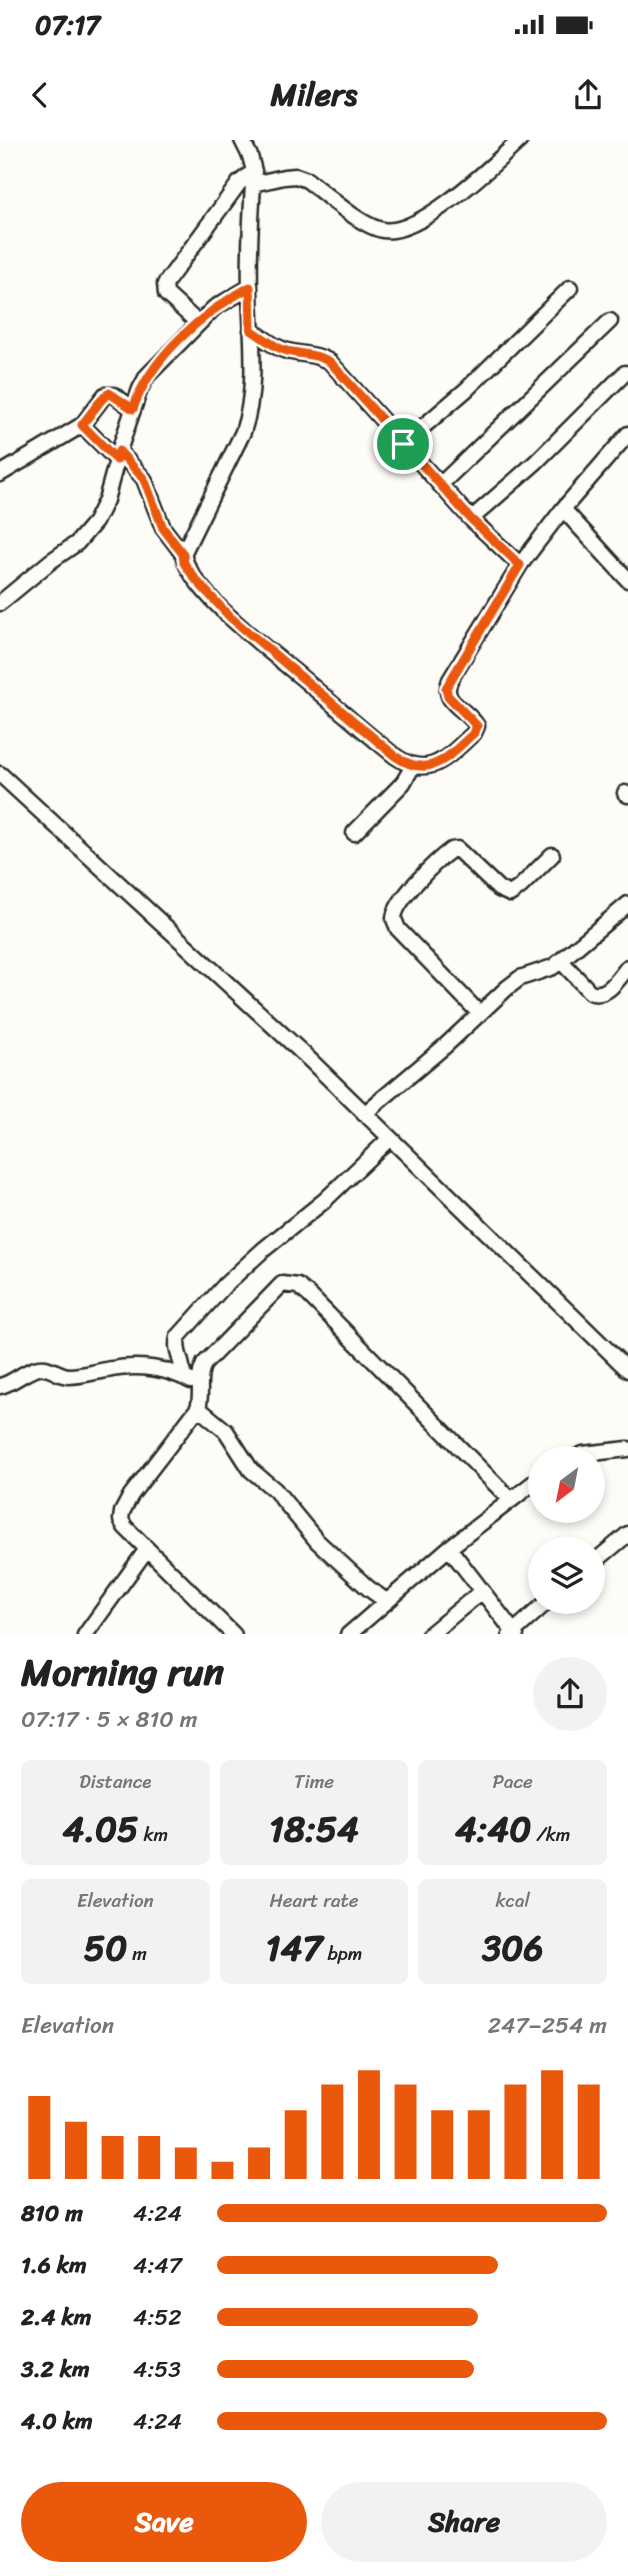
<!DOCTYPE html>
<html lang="en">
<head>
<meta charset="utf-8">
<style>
	body { margin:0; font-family:Sriracha,sans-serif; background:#f2f2f2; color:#222; height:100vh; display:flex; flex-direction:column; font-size:26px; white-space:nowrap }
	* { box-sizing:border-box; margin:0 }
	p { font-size:23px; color:#767676 }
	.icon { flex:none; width:38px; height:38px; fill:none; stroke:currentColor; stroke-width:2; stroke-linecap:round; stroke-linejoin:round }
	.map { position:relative; height:1494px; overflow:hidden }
	.details { display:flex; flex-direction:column; background:#fff; flex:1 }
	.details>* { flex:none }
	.needle { width:46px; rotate:212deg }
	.buttons { position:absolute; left:528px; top:1306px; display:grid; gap:14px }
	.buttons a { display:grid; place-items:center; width:77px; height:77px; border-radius:50%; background:#fff; box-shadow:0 4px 10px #0003; font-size:35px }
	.pin { position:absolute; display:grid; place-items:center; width:60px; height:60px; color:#fff; margin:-30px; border:4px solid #fff; border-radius:50%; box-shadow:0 2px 7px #0007 }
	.round { display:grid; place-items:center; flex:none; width:74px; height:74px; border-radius:37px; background:#f2f2f2 }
	.overview { display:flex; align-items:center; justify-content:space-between; height:119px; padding:0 21px }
	h1 { font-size:38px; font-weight:700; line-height:52px }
	.metrics { display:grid; grid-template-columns:repeat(3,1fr); gap:10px; height:119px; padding:7px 21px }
	.metrics div { display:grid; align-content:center; border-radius:10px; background:#f2f2f2; text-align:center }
	.metrics b { font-size:35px; font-weight:700 }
	.metrics small { font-size:19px; font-weight:400 }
	.metrics p { font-size:19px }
	.chart { height:196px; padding:14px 21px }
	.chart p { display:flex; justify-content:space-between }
	.chart svg { width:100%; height:126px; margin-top:7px; stroke:#ea580c; stroke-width:6 }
	.button { display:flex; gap:14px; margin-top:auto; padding:14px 21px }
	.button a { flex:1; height:80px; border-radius:42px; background:#ea580c; color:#fff; font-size:28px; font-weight:700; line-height:80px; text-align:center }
	.button a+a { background:#f2f2f2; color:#222 }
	ul { padding:0 21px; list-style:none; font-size:23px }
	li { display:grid; grid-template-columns:112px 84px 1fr; align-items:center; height:52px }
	li i { height:18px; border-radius:9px; background:#ea580c }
	.status { display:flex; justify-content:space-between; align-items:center; height:49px; padding:0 35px; background:#fff; direction:ltr }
	.status svg { height:19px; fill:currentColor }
	header { display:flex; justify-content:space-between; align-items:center; height:91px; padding:0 21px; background:#fff; font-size:32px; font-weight:700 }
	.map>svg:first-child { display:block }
</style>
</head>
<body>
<div class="status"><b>07:17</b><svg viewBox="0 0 49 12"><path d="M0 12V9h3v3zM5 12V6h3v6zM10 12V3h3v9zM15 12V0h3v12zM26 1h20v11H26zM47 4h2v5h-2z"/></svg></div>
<header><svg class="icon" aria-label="back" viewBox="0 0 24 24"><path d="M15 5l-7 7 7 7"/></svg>Milers<svg class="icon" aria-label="share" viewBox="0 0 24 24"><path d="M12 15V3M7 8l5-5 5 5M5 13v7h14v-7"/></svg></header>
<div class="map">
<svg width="628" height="1495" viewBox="0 0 628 1495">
	<rect width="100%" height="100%" fill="#fdfcf7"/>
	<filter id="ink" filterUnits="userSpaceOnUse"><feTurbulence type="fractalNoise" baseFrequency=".0143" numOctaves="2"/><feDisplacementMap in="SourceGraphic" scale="14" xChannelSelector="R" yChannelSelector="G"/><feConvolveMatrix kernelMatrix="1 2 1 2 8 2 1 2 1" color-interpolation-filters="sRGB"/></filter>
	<g filter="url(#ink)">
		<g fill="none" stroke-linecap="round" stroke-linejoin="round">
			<defs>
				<path id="minor" d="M242 0 250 16 254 31C251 71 249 112 250 151 251 198 258 248 243 292L183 414C191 453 269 510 301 537 332 563 363 591 395 616 430 641 448 616 474 593L477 586C467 568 440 564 450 540L520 425 563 369 628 294
					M253 44 284 37 296 36 307 40C324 53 362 87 383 90 419 97 494 24 520 0
					M198 183 166 154 165 144 239 43 254 31
					M251 190C264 198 277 210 292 212 307 215 316 214 330 222L471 379 520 425
					M82 285 117 320
					M403 304 467 249 570 148
					M119 311 144 339 163 388 183 414
					M0 334 82 285 105 255H114L133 269
					M440 345 610 181
					M563 369 628 440
					M471 379 536 322 625 233
					M0 463 51 421 77 403 95 382 106 360 121 305 140 249 147 236 214 168 250 147
					M0 634 308 918 628 1230
					M625 653 628 655
					M354 693 403 643 413 626
					M561 821 590 852C607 859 618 839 628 827
					M480 874 398 789C397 786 395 782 394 779 394 761 437 720 451 710L457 709 499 749 510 754 519 748 552 715
					M364 974 445 906 507 848 520 838 553 827 628 764
					M183 1237C184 1222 174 1211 178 1197L225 1145 263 1110 324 1061 389 999
					M0 1246C14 1243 25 1230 39 1228 51 1226 58 1236 69 1236 83 1236 98 1231 112 1229 138 1224 168 1228 191 1241
					M198 1268 226 1291 251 1330 275 1350 317 1401 368 1448 386 1461
					M573 1318 583 1314 628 1309
					M449 1408 516 1495
					M593 1423 628 1394
					M85 1495 147 1409
					M234 1495 125 1387 121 1380 122 1372 131 1355 198 1268C203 1253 196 1239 204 1224L282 1144 298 1146 309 1155 510 1359
					M348 1495 449 1408 541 1337
					M429 1495 482 1451
					M510 1495 548 1461"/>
			</defs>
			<use href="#minor" stroke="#2b2b2b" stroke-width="19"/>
			<use href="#minor" stroke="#fdfcf7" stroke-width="14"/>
		</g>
	</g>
	<g fill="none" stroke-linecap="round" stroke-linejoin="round" filter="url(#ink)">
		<defs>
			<path id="route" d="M250 147 251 190C264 198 277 210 292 212 307 215 316 214 330 222L471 379 520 425 446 548 448 556 477 586 474 593C448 616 431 641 395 616L230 477 196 440 184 423 183 414 163 388 144 339 119 311 117 320 82 285 102 259 109 253 133 269C150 218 203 172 250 147Z"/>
		</defs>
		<use href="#route" stroke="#fff" stroke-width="14"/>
		<use href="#route" stroke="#ea580c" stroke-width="9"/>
	</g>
</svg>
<div class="buttons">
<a><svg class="needle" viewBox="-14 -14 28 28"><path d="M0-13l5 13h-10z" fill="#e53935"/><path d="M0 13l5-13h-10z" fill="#767676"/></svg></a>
<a><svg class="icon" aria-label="layers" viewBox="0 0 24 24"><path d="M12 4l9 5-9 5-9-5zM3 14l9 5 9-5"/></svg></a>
</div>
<div class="pin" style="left:403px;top:304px;background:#1e9e55"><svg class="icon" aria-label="arrive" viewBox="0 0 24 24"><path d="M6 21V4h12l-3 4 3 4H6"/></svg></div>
</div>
<section class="details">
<div class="overview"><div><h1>Morning run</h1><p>07:17 · 5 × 810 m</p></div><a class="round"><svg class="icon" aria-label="share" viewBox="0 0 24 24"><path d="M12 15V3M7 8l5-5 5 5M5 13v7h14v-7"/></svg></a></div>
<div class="metrics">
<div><p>Distance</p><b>4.05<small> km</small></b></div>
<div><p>Time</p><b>18:54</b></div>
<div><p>Pace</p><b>4:40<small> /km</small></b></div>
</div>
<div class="metrics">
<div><p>Elevation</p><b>50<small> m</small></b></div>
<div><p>Heart rate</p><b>147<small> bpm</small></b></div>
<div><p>kcal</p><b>306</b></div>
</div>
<div class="chart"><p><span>Elevation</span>247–254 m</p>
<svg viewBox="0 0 160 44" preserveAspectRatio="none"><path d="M5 44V15M15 44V24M25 44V29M35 44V29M45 44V33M55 44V38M65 44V33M75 44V20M85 44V11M95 44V6M105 44V11M115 44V20M125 44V20M135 44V11M145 44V6M155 44V11"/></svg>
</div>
<ul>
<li><b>810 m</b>4:24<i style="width:100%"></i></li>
<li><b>1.6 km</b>4:47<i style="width:72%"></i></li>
<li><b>2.4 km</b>4:52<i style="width:67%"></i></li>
<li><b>3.2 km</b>4:53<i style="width:66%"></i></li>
<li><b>4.0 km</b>4:24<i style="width:100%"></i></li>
</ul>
<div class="button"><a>Save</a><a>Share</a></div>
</section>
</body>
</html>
